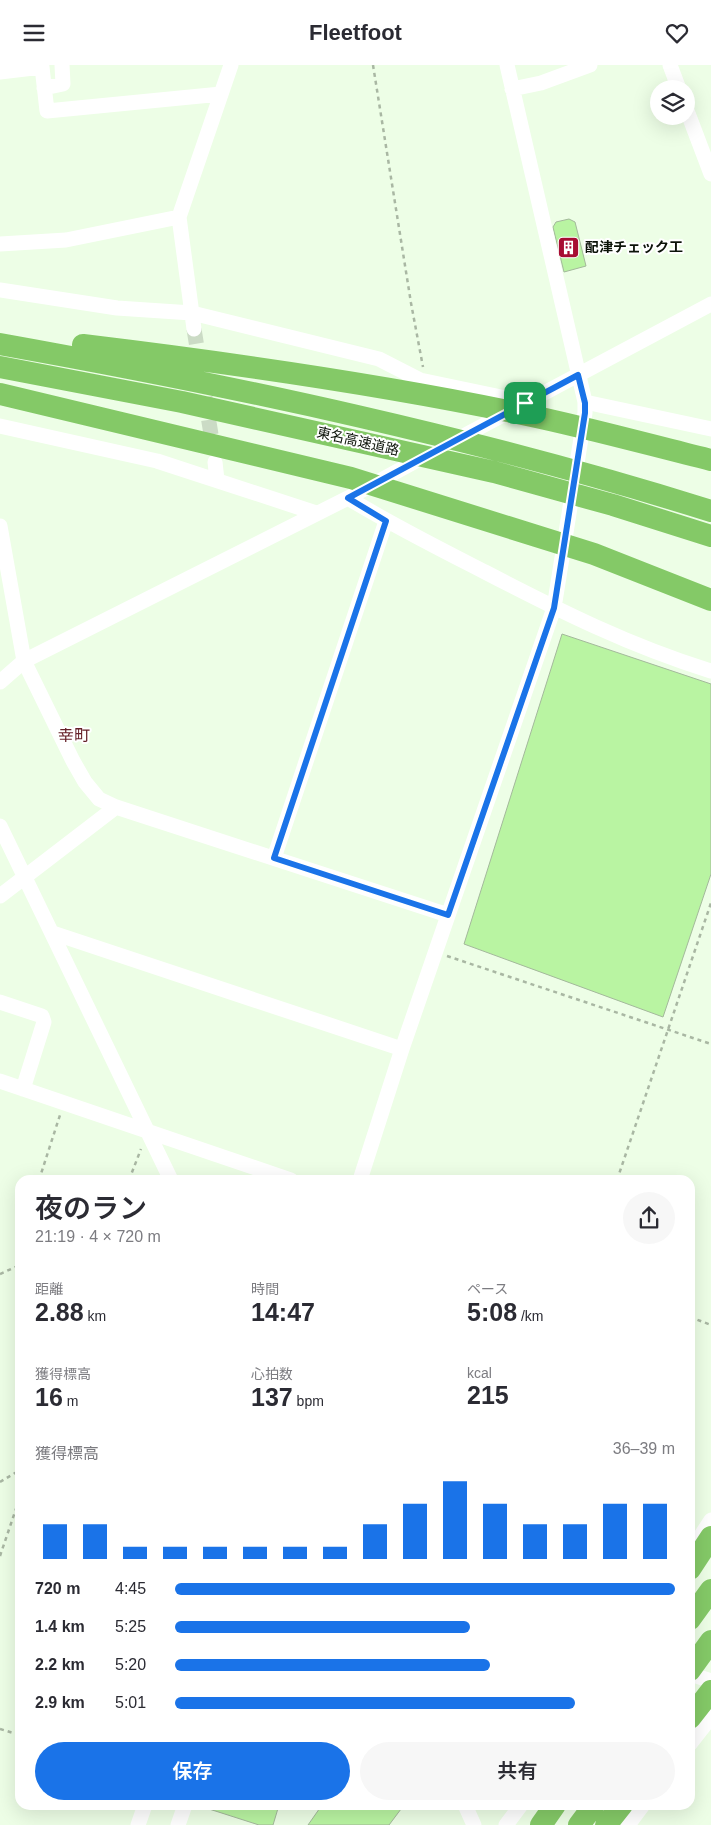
<!DOCTYPE html>
<html lang="ja">
<head>
<meta charset="utf-8">
<style>
	body { margin:0; font-family:Helvetica,"Noto Sans JP",sans-serif; background:#f7f7f7; color:#2b2b33; height:100vh; display:flex; flex-direction:column; font-size:19px; white-space:nowrap }
	* { box-sizing:border-box; margin:0 }
	p { font-size:16px; color:#7c7c81 }
	.icon { flex:none; width:28px; height:28px; fill:none; stroke:currentColor; stroke-width:2; stroke-linecap:round; stroke-linejoin:round }
	.map { position:relative; flex:1; overflow:hidden }
	.drawer { position:absolute; left:15px; top:1110px; width:680px; height:635px; display:flex; flex-direction:column; background:#fff; border-radius:15px; box-shadow:0 5px 20px #0002 }
	.drawer>* { flex:none }
	.buttons { position:absolute; left:650px; top:15px; display:grid; gap:10px }
	.buttons a { display:grid; place-items:center; width:45px; height:45px; border-radius:50%; background:#fff; box-shadow:0 5px 20px #0002; font-size:25px }
	.pin { position:absolute; display:grid; place-items:center; width:42px; height:42px; color:#fff; margin:-21px; border-radius:10px; box-shadow:0 2px 8px #0006 }
	.round { display:grid; place-items:center; flex:none; width:52px; height:52px; border-radius:26px; background:#f7f7f7 }
	.headline { display:flex; align-items:center; justify-content:space-between; height:85px; padding:0 20px }
	h1 { font-size:28px; font-weight:600; line-height:38px }
	.figures { display:grid; grid-template-columns:repeat(3,1fr); gap:8px; height:85px; padding:5px 20px }
	.figures div { display:grid; align-content:center }
	.figures b { font-size:25px; font-weight:600 }
	.figures small { font-size:14px; font-weight:400 }
	.figures p { font-size:14px }
	.chart { height:140px; padding:10px 20px }
	.chart p { display:flex; justify-content:space-between }
	.chart svg { width:100%; height:90px; margin-top:5px; stroke:#1a73e8; stroke-width:6 }
	.primary-button { display:flex; gap:10px; margin-top:auto; padding:10px 20px }
	.primary-button a { flex:1; height:58px; border-radius:30px; background:#1a73e8; color:#fff; font-size:20px; font-weight:600; line-height:58px; text-align:center }
	.primary-button a+a { background:#f7f7f7; color:#2b2b33 }
	ul { padding:0 20px; list-style:none; font-size:16px }
	li { display:grid; grid-template-columns:80px 60px 1fr; align-items:center; height:38px }
	li i { height:12px; border-radius:6px; background:#1a73e8 }
	header { display:flex; justify-content:space-between; align-items:center; height:65px; padding:0 20px; background:#fff; font-size:22px; font-weight:600 }
	.map>svg:first-child { display:block }
</style>
</head>
<body>
<header><svg class="icon" aria-label="menu" viewBox="0 0 24 24"><path d="M4 6h16M4 12h16M4 18h16"/></svg>Fleetfoot<svg class="icon" aria-label="heart" viewBox="0 0 24 24"><path d="M12 20l-8-8c-3-5 5-10 8-4 3-6 11-1 8 4z"/></svg></header>
<div class="map">
<svg width="711" height="1760" viewBox="0 0 711 1760">
	<rect width="100%" height="100%" fill="#edfee6"/>
	<path fill="#b9f4a2" stroke="#a3b89b" d="M569 154 575 157 586 201 564 207 553 162 556 157Z
		M562 569 711 619V809L663 952 464 879Z
		M206 1740H279L273 1760H259L206 1743Z
		M322 1740H404L389 1760H308Z"/>
	<g fill="none" stroke-linecap="round" stroke-linejoin="round">
		<path stroke="#cbdbc5" stroke-width="15" stroke-dasharray="15 8" stroke-linecap="butt" d="M194 264 214 388"/>
		<path stroke="#a9b7a3" stroke-width="2.5" stroke-dasharray="4 4" stroke-linecap="butt" d="M373 0 411 238 423 302
			M447 891 711 979
			M39 1115 60 1050
			M129 1115 141 1084
			M617 1115 711 838
			M0 1209 20 1200
			M690 1252 711 1260
			M0 1417 20 1405
			M0 1491 20 1432
			M0 1664 20 1670"/>
		<path stroke="#fff" stroke-width="15" d="M670 0 679 24
			M0 7 42 2 47 46 221 29
			M44 23 63 19 62 0
			M512 24 541 18 590 0
			M686 43 711 109
			M179 152 194 264
			M0 179 66 175 179 152 231 0
			M0 225 117 243 192 248 379 294 420 315 525 337
			M585 337 711 364
			M0 361 157 396 316 448
			M454 376 711 239
			M215 397 217 415
			M348 433C392 460 438 483 485 507 560 546 630 581 711 606
			M0 461 24 596 73 696 85 717 99 734 116 742 448 850
			M0 617 24 596 348 433 427 390
			M0 761 171 1115
			M274 793 386 456
			M0 831 116 742
			M53 868 402 984
			M0 937 42 951 44 957 23 1024
			M0 1016 291 1115
			M360 1115 402 984 554 543 585 348V337L507 0
			M696 1478 711 1455
			M690 1609 711 1616
			M690 1679 711 1652
			M465 1740 474 1760
			M138 1760 145 1740
			M178 1760 185 1740
			M506 1760 521 1740
			M628 1760 643 1740"/>
		<path stroke="#84c967" stroke-width="22" d="M0 279C240 322 478 373 711 446
			M83 280C232 298 381 319 527 350 589 363 650 380 711 395
			M0 302 182 337 494 407 613 440 711 471
			M0 329 351 413 594 489 711 535
			M690 1504 711 1472
			M690 1554 711 1525
			M690 1605 711 1576
			M690 1653 711 1626
			M541 1760 555 1740
			M579 1760 594 1740
			M606 1760 622 1740"/>
	</g>
	<g fill="none" stroke-linecap="round" stroke-linejoin="round">
		<defs>
			<path id="route" d="M578 310 585 338V348L554 543 448 850 274 793 386 456 348 433Z"/>
		</defs>
		<use href="#route" stroke="#fff" stroke-width="10"/>
		<use href="#route" stroke="#1a73e8" stroke-width="6"/>
	</g>
	<defs>
		<symbol id="building-square" viewBox="-11 -11 22 22"><rect x="-9" y="-9" width="18" height="18" rx="4" fill="#a70d33" stroke="#fff"/><path d="M-4-6H4V6H1V3H-1V6H-4ZM-2.5-4.3h1.7v1.8h-1.7ZM.8-4.3h1.7v1.8H.8ZM-2.5-1h1.7V.8h-1.7ZM.8-1h1.7V.8H.8Z" fill="#fff"/></symbol>
	</defs>
	<g fill-rule="evenodd">
		<use href="#building-square" x="556" y="170" width="25" height="25"/>
	</g>
	<g text-anchor="middle" stroke-width="4" stroke-linejoin="round" paint-order="stroke">
		<g font-size="14" font-weight="bold" fill="#0c1309" stroke="#fff" text-anchor="start">
			<text x="585" y="187">配津チェック工</text>
		</g>
		<g font-size="14" fill="#0c1309" stroke="#fff">
			<text transform="translate(358 376) rotate(13)" y="5">東名高速道路</text>
		</g>
		<g font-size="16" fill="#652028" stroke="#fff">
			<text x="74" y="676">幸町</text>
		</g>
	</g>
</svg>
<div class="buttons">
<a><svg class="icon" aria-label="layers" viewBox="0 0 24 24"><path d="M12 4l9 5-9 5-9-5zM3 14l9 5 9-5"/></svg></a>
</div>
<div class="pin" style="left:525px;top:338px;background:#1e9e55"><svg class="icon" aria-label="arrive" viewBox="0 0 24 24"><path d="M6 21V4h12l-3 4 3 4H6"/></svg></div>
<section class="drawer">
<div class="headline"><div><h1>夜のラン</h1><p>21:19 · 4 × 720 m</p></div><a class="round"><svg class="icon" aria-label="share" viewBox="0 0 24 24"><path d="M12 15V3M7 8l5-5 5 5M5 13v7h14v-7"/></svg></a></div>
<div class="figures">
<div><p>距離</p><b>2.88<small> km</small></b></div>
<div><p>時間</p><b>14:47</b></div>
<div><p>ペース</p><b>5:08<small> /km</small></b></div>
</div>
<div class="figures">
<div><p>獲得標高</p><b>16<small> m</small></b></div>
<div><p>心拍数</p><b>137<small> bpm</small></b></div>
<div><p>kcal</p><b>215</b></div>
</div>
<div class="chart"><p><span>獲得標高</span>36–39 m</p>
<svg viewBox="0 0 160 44" preserveAspectRatio="none"><path d="M5 44V27M15 44V27M25 44V38M35 44V38M45 44V38M55 44V38M65 44V38M75 44V38M85 44V27M95 44V17M105 44V6M115 44V17M125 44V27M135 44V27M145 44V17M155 44V17"/></svg>
</div>
<ul>
<li><b>720 m</b>4:45<i style="width:100%"></i></li>
<li><b>1.4 km</b>5:25<i style="width:59%"></i></li>
<li><b>2.2 km</b>5:20<i style="width:63%"></i></li>
<li><b>2.9 km</b>5:01<i style="width:80%"></i></li>
</ul>
<div class="primary-button"><a>保存</a><a>共有</a></div>
</section>
</div>
</body>
</html>
